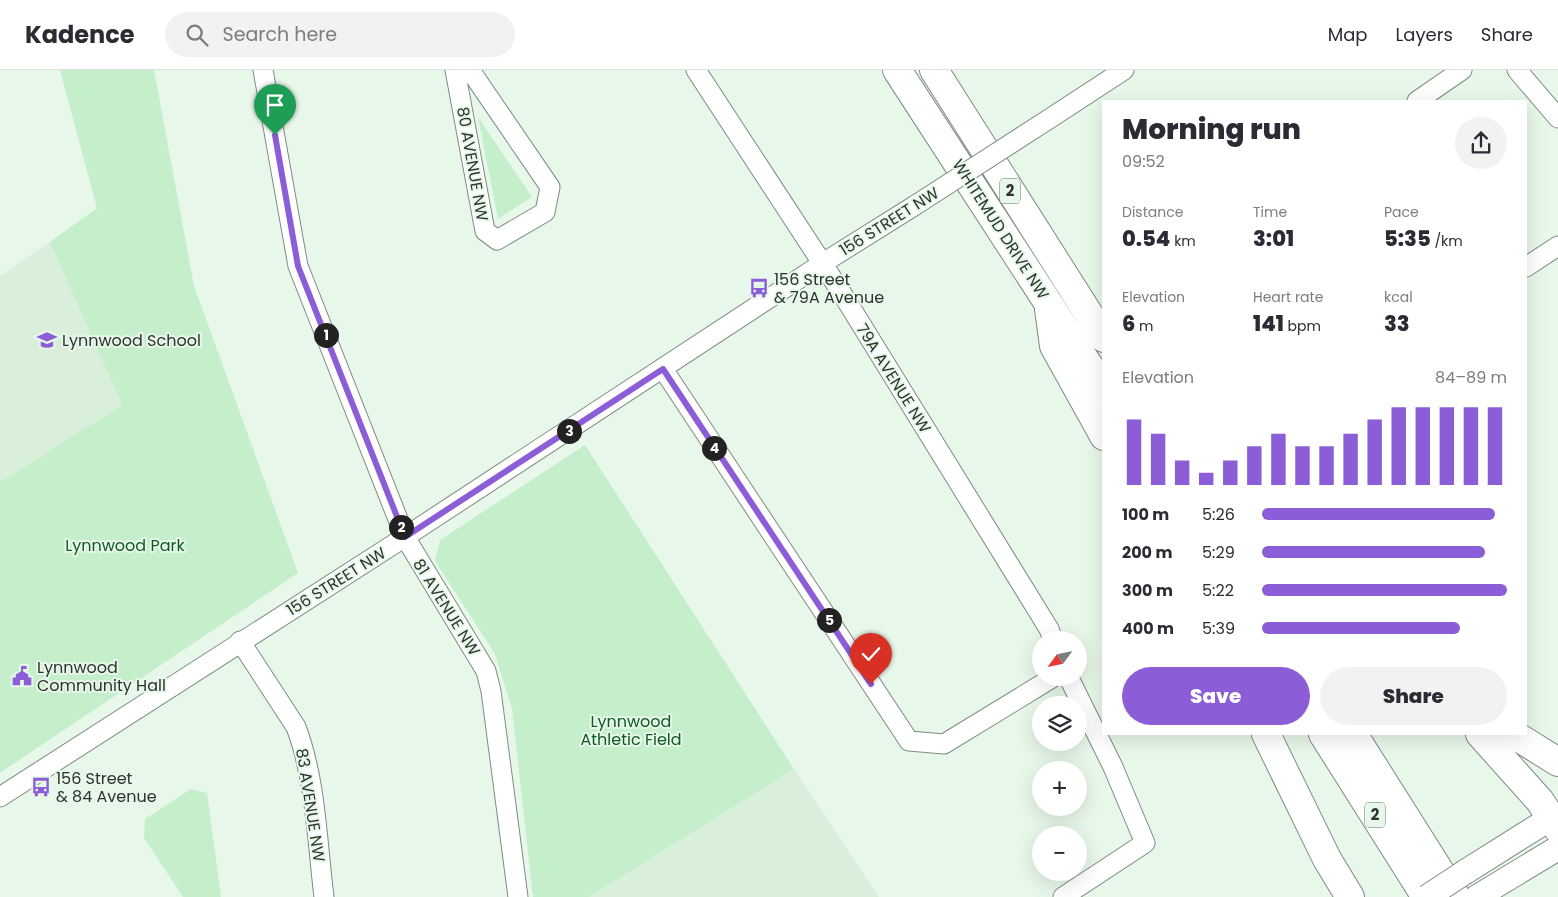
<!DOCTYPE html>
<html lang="en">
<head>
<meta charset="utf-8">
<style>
	body { margin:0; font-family:Poppins,sans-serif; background:#f2f2f3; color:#2b2b33; height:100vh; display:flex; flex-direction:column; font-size:19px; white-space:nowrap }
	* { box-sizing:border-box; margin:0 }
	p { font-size:16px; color:#7c7c81 }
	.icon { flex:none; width:28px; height:28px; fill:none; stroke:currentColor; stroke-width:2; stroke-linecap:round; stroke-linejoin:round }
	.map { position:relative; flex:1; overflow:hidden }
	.panel { position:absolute; left:1102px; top:30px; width:425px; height:635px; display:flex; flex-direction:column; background:#fff; border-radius:0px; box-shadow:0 5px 20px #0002 }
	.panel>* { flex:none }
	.needle { width:32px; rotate:237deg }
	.controls { position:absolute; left:1032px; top:561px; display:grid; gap:10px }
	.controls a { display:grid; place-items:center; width:55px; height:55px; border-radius:50%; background:#fff; box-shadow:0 5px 20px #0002; font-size:25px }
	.pin { position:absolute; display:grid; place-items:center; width:42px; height:42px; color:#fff; margin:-51px -21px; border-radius:50% 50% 50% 0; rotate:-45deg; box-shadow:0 0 5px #0007 }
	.pin .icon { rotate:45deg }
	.km { position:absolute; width:25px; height:25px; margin:-12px; border-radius:50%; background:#222; color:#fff; font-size:14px; line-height:25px; text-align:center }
	.round { display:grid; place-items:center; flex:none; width:52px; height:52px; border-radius:26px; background:#f2f2f3 }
	.head { display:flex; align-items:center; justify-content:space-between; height:85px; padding:0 20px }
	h1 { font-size:28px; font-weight:800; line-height:38px }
	.metrics { display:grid; grid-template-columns:repeat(3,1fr); gap:8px; height:85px; padding:5px 20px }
	.metrics div { display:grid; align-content:center }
	.metrics b { font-size:21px; font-weight:800 }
	.metrics small { font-size:14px; font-weight:400 }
	.metrics p { font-size:14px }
	.chart { height:140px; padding:10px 20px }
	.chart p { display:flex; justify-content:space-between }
	.chart svg { width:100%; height:90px; margin-top:5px; stroke:#8b5dd7; stroke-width:6 }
	.button { display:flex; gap:10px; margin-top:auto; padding:10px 20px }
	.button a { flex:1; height:58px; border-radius:30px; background:#8b5dd7; color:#fff; font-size:20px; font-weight:800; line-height:58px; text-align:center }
	.button a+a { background:#f2f2f3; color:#2b2b33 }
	ul { padding:0 20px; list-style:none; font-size:16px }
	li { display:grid; grid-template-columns:80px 60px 1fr; align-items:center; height:38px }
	li i { height:12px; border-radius:6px; background:#8b5dd7 }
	header { display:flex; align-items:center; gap:30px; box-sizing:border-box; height:70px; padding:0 25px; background:#fff; border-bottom:1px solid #e1e1e2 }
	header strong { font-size:24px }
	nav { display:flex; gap:28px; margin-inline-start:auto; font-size:18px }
	.search { width:350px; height:45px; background:#f2f2f3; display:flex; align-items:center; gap:12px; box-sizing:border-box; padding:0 18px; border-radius:28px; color:#7c7c81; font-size:19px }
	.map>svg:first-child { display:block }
</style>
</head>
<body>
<header>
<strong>Kadence</strong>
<div class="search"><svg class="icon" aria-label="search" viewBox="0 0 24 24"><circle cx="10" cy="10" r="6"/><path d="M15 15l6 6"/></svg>Search here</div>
<nav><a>Map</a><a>Layers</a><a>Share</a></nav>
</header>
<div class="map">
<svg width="1558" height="827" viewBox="0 0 1558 827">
	<rect width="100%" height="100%" fill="#e7f7e9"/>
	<path fill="#d9efdb" d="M50 172 122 335 0 412V206Z
		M794 699 879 827H589Z"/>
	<path fill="#c5efca" d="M60 0H154L194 216 298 503 0 703V412L122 335 50 172 97 138Z
		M478 47 532 127 498 149Z
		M585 375 794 699 589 827H533L512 639 495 584 435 491 440 470Z
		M191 719 207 723 221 827H183L144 768 145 749Z"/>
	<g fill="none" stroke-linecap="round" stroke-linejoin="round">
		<defs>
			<path id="minor" d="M263 0 298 196 405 467 486 601 491 621 518 827
				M455 0 485 161 497 170 545 142 550 117 470 0
				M696 0 843 225 1049 559 1053 570
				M1517 0 1558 48
				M1417 31 1462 0
				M1049 49 1124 0
				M1526 197 1558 176
				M663 299 909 671 944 674 1052 608
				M240 571 296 657C316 710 317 771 324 827
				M0 727 405 467 823 193 914 136
				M1063 827 1145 773 1113 697 1069 608"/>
			<path id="major" d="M1465 802 1551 748
				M1477 827 1558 778"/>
			<path id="highway" d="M897 0 1104 319
				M934 0 1104 268
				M1049 239 1054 276 1104 366
				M1266 664 1327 789 1350 827
				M1323 664 1426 827
				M1353 664 1456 827
				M1480 664 1540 731 1558 759
				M1513 664 1558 692"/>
		</defs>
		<use href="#minor" stroke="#7e8c80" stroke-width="21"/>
		<use href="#major" stroke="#7e8c80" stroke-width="26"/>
		<use href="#highway" stroke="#7e8c80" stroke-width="30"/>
		<use href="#minor" stroke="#fff" stroke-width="19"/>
		<use href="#major" stroke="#fff" stroke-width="24"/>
		<use href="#highway" stroke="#fff" stroke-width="28"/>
		<defs>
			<path id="minor-bridge" d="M914 136 1049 49"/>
			<path id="major-bridge" d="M1427 827 1465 802"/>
		</defs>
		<use href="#minor-bridge" stroke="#7e8c80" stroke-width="21" stroke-linecap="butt"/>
		<use href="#major-bridge" stroke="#7e8c80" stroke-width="26" stroke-linecap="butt"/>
		<use href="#minor-bridge" stroke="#fff" stroke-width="19"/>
		<use href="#major-bridge" stroke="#fff" stroke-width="24"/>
	</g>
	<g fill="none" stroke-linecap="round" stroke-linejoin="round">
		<defs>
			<path id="route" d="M275 65 298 196 405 467 663 299 871 614"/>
		</defs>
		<use href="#route" stroke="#fff" stroke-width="10"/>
		<use href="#route" stroke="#8b5dd7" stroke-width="6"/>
	</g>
	<defs>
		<symbol id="bus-bare" viewBox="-9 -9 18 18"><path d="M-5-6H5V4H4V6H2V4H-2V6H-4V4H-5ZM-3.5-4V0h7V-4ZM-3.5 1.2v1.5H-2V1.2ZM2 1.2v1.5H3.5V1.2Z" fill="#8b5dd7" stroke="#e7f7e9" stroke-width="2.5" paint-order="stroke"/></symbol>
		<symbol id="school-bare" viewBox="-9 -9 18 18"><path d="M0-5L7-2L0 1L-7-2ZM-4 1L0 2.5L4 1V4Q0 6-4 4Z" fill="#8b5dd7" stroke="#e7f7e9" stroke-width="2.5" paint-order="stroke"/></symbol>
		<symbol id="civic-bare" viewBox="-9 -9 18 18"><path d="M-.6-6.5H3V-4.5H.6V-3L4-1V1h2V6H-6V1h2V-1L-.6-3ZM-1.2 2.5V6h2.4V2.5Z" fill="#8b5dd7" stroke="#e7f7e9" stroke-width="2.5" paint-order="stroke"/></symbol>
	</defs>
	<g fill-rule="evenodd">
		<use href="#bus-bare" x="745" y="204" width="28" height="28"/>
		<use href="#school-bare" x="33" y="256" width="28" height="28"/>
		<use href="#civic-bare" x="8" y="592" width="28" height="28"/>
		<use href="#bus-bare" x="27" y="703" width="28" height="28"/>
	</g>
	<g text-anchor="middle" stroke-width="4" stroke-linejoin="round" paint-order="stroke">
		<g fill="#e7f7e9" stroke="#656e65" stroke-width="1">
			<rect x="1000" y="108.5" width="20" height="25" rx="4"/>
			<rect x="1365" y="732.5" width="20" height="25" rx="4"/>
		</g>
		<g font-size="15" font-weight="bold" fill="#2d332d">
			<text x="1010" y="126">2</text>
			<text x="1375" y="750">2</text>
		</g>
		<g font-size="16" fill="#2d332d" stroke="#e7f7e9">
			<text transform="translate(473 94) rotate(80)" y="6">80 AVENUE NW</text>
			<text transform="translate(889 151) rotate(-32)" y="6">156 STREET NW</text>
			<text transform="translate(1001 159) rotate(57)" y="6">WHITEMUD DRIVE NW</text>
			<text transform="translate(894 308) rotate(58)" y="6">79A AVENUE NW</text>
			<text transform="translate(336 511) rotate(-32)" y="6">156 STREET NW</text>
			<text transform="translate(447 537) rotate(58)" y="6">81 AVENUE NW</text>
			<text transform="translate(311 735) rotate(81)" y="6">83 AVENUE NW</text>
		</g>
		<g font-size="16" fill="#2d332d" stroke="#e7f7e9" text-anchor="start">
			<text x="774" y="215">156 Street<tspan x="774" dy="18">&amp; 79A Avenue</tspan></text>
			<text x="62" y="276">Lynnwood School</text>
			<text x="37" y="603">Lynnwood<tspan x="37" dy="18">Community Hall</tspan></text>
			<text x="56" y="714">156 Street<tspan x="56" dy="18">&amp; 84 Avenue</tspan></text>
		</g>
		<g font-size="16" fill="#0e5924" stroke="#e7f7e9">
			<text x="125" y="481">Lynnwood Park</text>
			<text x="631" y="657">Lynnwood<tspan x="631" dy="18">Athletic Field</tspan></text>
		</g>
	</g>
</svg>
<div class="controls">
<a><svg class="needle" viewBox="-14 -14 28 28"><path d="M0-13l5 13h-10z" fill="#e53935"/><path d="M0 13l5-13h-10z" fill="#7c7c81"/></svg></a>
<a><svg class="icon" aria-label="layers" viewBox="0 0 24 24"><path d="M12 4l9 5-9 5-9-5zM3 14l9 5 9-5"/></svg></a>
<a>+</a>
<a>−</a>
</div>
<div class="pin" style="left:275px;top:65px;background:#1e9e55"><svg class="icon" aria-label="arrive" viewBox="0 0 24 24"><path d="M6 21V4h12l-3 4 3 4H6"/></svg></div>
<div class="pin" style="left:871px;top:614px;background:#d93025"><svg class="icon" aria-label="check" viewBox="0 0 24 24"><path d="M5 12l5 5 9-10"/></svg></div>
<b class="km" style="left:326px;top:265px">1</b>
<b class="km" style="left:401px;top:457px">2</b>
<b class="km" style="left:569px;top:361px">3</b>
<b class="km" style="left:714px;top:378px">4</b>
<b class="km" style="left:829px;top:550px">5</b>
<section class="panel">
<div class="head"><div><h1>Morning run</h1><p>09:52</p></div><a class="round"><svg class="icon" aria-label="share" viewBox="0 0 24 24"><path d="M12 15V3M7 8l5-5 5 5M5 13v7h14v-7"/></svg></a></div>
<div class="metrics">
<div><p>Distance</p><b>0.54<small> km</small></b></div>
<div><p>Time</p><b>3:01</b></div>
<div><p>Pace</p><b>5:35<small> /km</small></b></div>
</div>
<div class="metrics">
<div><p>Elevation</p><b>6<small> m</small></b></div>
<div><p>Heart rate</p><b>141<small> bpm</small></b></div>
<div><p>kcal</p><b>33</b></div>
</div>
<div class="chart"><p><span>Elevation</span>84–89 m</p>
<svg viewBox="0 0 160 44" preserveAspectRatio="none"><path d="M5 44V12M15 44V19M25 44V32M35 44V38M45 44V32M55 44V25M65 44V19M75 44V25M85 44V25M95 44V19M105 44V12M115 44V6M125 44V6M135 44V6M145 44V6M155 44V6"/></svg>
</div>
<ul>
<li><b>100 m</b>5:26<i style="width:95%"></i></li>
<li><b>200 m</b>5:29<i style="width:91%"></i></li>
<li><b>300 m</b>5:22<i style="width:100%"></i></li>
<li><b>400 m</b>5:39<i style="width:81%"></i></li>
</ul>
<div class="button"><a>Save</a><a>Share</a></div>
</section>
</div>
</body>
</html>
